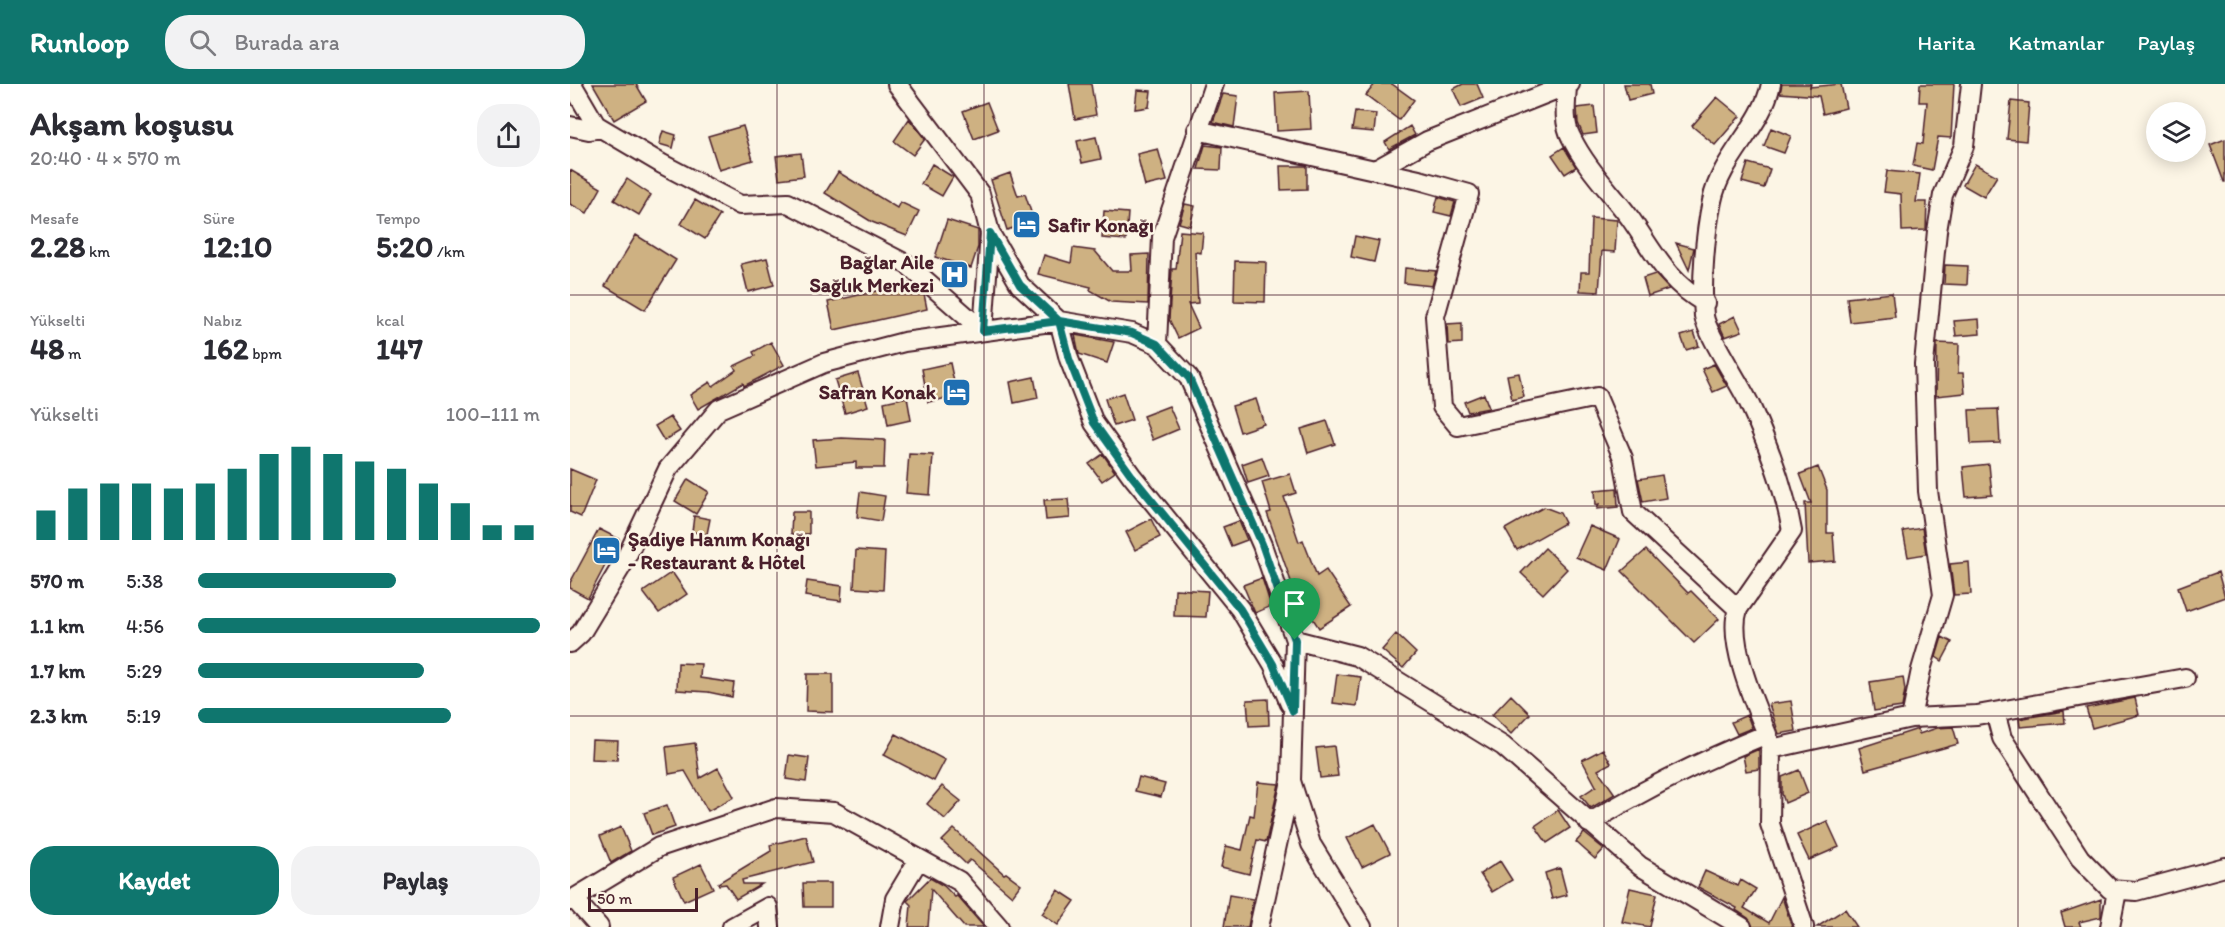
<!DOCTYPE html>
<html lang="tr">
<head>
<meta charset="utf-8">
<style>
	body { margin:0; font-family:Itim,sans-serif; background:#f2f2f3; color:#2b2b33; height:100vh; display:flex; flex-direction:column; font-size:22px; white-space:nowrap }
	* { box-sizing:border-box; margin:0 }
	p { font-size:20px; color:#7c7c81 }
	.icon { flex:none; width:33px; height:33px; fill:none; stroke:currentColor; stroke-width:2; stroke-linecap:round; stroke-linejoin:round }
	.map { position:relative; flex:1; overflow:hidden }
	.drawer { display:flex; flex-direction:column; background:#fff; width:570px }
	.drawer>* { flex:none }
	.fabs { position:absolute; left:1576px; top:18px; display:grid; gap:12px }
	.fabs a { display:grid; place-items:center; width:60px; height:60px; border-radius:50%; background:#fff; box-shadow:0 3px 15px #0003; font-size:30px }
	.scale { position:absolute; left:18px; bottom:15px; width:110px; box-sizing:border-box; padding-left:6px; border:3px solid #4a1f2b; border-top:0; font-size:16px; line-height:21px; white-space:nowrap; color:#4a1f2b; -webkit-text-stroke:4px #fcf5e5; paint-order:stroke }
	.pin { position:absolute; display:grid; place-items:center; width:51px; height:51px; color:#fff; margin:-62px -26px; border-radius:50% 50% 50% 0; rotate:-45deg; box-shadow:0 0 6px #0007 }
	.pin .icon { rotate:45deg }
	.round { display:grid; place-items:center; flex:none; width:63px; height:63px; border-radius:24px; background:#f2f2f3 }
	.overview { display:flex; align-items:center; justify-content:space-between; height:102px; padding:0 30px }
	h1 { font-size:33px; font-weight:700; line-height:45px }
	.stats { display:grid; grid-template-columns:repeat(3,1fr); gap:9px; height:102px; padding:6px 30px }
	.stats div { display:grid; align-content:center }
	.stats b { font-size:30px; font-weight:700 }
	.stats small { font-size:16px; font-weight:400 }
	.stats p { font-size:16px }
	.chart { height:168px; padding:12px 30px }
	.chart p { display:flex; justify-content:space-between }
	.chart svg { width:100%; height:108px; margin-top:6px; stroke:#0f766e; stroke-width:6 }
	.cta { display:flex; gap:12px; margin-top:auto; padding:12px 30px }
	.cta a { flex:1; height:69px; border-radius:24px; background:#0f766e; color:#fff; font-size:24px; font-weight:700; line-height:69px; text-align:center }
	.cta a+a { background:#f2f2f3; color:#2b2b33 }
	ul { padding:0 30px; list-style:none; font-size:20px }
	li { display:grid; grid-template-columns:96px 72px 1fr; align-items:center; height:45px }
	li i { height:15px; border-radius:8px; background:#0f766e }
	header { display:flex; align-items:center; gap:36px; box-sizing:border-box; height:84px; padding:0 30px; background:#0f766e; color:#fff }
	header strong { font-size:28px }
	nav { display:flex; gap:33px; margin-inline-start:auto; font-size:21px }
	.search { width:420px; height:54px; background:#f2f2f3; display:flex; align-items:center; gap:15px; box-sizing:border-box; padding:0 21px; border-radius:24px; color:#7c7c81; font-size:22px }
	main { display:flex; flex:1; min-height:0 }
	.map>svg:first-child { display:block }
</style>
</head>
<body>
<header>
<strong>Runloop</strong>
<div class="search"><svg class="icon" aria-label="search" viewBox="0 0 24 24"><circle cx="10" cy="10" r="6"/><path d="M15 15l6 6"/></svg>Burada ara</div>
<nav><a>Harita</a><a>Katmanlar</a><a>Paylaş</a></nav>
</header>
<main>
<section class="drawer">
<div class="overview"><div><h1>Akşam koşusu</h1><p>20:40 · 4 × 570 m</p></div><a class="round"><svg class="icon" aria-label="share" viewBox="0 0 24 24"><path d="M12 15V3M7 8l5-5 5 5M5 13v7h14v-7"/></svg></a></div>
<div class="stats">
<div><p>Mesafe</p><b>2.28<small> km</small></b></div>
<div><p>Süre</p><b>12:10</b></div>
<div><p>Tempo</p><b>5:20<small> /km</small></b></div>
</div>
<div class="stats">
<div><p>Yükselti</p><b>48<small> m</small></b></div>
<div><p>Nabız</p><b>162<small> bpm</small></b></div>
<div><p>kcal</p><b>147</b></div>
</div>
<div class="chart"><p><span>Yükselti</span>100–111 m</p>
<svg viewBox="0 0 160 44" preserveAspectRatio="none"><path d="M5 44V32M15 44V23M25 44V21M35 44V21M45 44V23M55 44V21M65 44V15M75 44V9M85 44V6M95 44V9M105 44V12M115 44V15M125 44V21M135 44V29M145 44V38M155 44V38"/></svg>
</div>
<ul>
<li><b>570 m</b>5:38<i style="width:58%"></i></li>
<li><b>1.1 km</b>4:56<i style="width:100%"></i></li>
<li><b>1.7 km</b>5:29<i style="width:66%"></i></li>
<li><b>2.3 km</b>5:19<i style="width:74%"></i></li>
</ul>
<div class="cta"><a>Kaydet</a><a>Paylaş</a></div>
</section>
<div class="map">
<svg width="1655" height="843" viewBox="0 0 1655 843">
	<rect width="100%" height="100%" fill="#fcf5e5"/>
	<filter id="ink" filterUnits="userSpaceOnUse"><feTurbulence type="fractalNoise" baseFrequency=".0167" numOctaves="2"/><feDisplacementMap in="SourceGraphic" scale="12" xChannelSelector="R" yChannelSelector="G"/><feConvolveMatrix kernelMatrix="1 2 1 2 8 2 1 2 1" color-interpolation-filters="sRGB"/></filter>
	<g filter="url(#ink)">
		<path fill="#ceb182" stroke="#4a1f2b" stroke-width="1.5" d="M23 0H66L76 17 44 36Z
			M499 0H521L526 31 505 35Z
			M805 0H822L844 16 829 36 796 11Z
			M893 0H907L913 14 891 23 883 5Z
			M1054 0H1080L1082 10 1058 16Z
			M1212 0H1241L1240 3 1271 0 1276 24 1253 30 1249 12 1210 9Z
			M1350 0H1384L1381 54 1368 53 1362 86 1343 82 1347 59 1353 60 1357 18H1349Z
			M567 6 581 7 579 23 565 25Z
			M739 7 741 45 707 47 705 9Z
			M653 10 668 12 664 43 643 38Z
			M1147 13 1170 32 1145 61 1122 42Z
			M1441 17 1459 19 1456 57 1437 55Z
			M417 18 428 46 404 55 393 27Z
			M1024 22 1027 49 1013 51 1008 39 1007 24Z
			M785 28 806 30 804 48 782 46Z
			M339 35 355 55 343 71 324 57Z
			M173 42 183 76 149 86 138 52Z
			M840 42 845 51 819 65 815 58Z
			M1201 44 1221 52 1214 69 1194 62Z
			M93 47 106 51 103 64 89 60Z
			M526 53 531 75 512 79 507 57Z
			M1655 55V98H1654L1640 61Z
			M635 61 652 63 651 86 628 85Z
			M994 63 1006 83 995 90 982 71Z
			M588 65 597 97 575 102 567 70Z
			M231 69 234 92 209 95 206 72Z
			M1178 79 1200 85 1194 104 1172 98Z
			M362 80 383 93 372 112 351 100Z
			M1405 80 1427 92 1414 113 1393 101Z
			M710 82H737V105L711 106Z
			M0 86 31 104 17 129 0 120Z
			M1317 87 1350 90 1346 118H1357L1356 146 1332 147 1331 110 1314 108Z
			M268 88 327 124 330 118 349 127 337 152 302 138 255 109Z
			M440 89 448 112 455 110 464 137 437 146 421 96Z
			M57 95 81 111 69 131 44 116Z
			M868 113 885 118 881 132 864 128Z
			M125 116 150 131 135 155 111 140Z
			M615 120 625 122 620 142 609 139Z
			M534 127 558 129 556 156 532 154Z
			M1021 134 1047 136 1045 168 1032 167 1029 208 1010 207 1011 188H1019Z
			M377 136 408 146V163L401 184 365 173Z
			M610 147 633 149 631 169 625 168 628 219 618 220 629 244 608 254 599 235 602 185H606Z
			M66 151 106 176 75 226 35 202Z
			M785 152 809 157 804 178 781 173Z
			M1106 159 1124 164 1119 186Z
			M503 164 525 167 542 187H562L561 171 579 170 578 220 541 218 520 206 521 203 468 190 474 171 501 179Z
			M197 174 204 201 178 208 171 180Z
			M665 177 696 178 695 218 664 217Z
			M1375 181 1398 182 1397 201 1374 200Z
			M835 184 866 187 862 202 834 199Z
			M1085 190 1099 205 1078 212 1073 194Z
			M342 199 354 210 357 225 264 246 258 218Z
			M1322 209 1325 233 1280 238 1277 214Z
			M1165 232 1172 247 1155 253 1149 240Z
			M1409 235 1410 250 1386 252 1384 237Z
			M892 239V259L878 260 877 240Z
			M1124 248 1129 262 1116 266 1111 252Z
			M505 251 544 258 537 279 509 270Z
			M201 258 214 281 174 302 173 299 128 325 120 311 140 298 143 302 166 286 164 282 185 272 183 268Z
			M1367 259 1389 260 1388 289H1393L1395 309 1366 312Z
			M380 279 387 312 358 318 352 285Z
			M1144 280 1157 302 1143 308 1132 285Z
			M288 289 298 322 275 329 265 296Z
			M949 289 954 313 942 316 937 291Z
			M464 293 468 314 444 319 440 298Z
			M553 309 562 336 544 342 535 315Z
			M914 310 919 324 898 328 894 318Z
			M337 313 341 336 318 341 314 318Z
			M686 315 694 340 670 348 662 322Z
			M599 322 609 345 583 356 573 332Z
			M1428 325 1430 359 1401 360 1399 326Z
			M100 333 110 347 94 357 85 342Z
			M757 337 765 360 738 369 731 345Z
			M272 354 315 356 314 384H286V378L246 382 243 356Z
			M339 370 363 371 360 411 336 409Z
			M533 370 545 388 532 397 519 380Z
			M692 373 699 392 678 399 672 380Z
			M1419 380 1422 411 1396 413 1393 383Z
			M1248 383 1257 406V449H1263L1265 477 1238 479 1235 419H1241L1230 390Z
			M0 385 26 396 11 433 0 428Z
			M720 390 726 409 714 413 729 458 733 456 747 492 756 486 781 523 749 544 724 506 697 429 701 428 692 398Z
			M1092 391 1096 414 1073 418 1068 395Z
			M118 395 139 408 126 430 105 417Z
			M1047 404 1048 423 1027 425 1029 420 1026 421 1025 406Z
			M290 408 315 412 311 437 287 433Z
			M498 415 500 434 476 436 474 416Z
			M974 423 990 429 995 439 947 466 935 445Z
			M222 428H239V450H221Z
			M124 432 140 435 137 450 122 448Z
			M581 435 590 453 565 466 556 448Z
			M669 437 677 456 661 462 653 443Z
			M1020 442 1050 455 1037 486 1006 473Z
			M1352 444 1356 470 1338 473 1333 447Z
			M29 445 49 455 18 514 0 504V499Z
			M975 464 997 485 973 510 951 489Z
			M286 466 315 468 313 506 284 504Z
			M1076 466 1118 509 1121 507 1149 535 1124 559 1052 487Z
			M1399 478 1401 510 1384 511 1380 480Z
			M102 488 117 510 89 529 73 508Z
			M1648 488 1655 513 1616 527 1608 503Z
			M692 494 701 522 685 529 673 501Z
			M237 497 272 502 271 517 235 512Z
			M605 505 638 507 636 533 604 532Z
			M826 550 846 569 833 584 812 566Z
			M1372 553 1382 558 1372 577 1366 573Z
			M108 579 131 580 130 594 164 599 162 613 138 608 107 606Z
			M237 590H263V628L236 627Z
			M767 590 791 593 787 622 763 619Z
			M1333 593 1335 606 1332 623 1304 627 1300 598Z
			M941 611 960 630 941 650 922 631Z
			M1565 614 1569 631 1522 644 1516 624Z
			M698 615 699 641 679 642 677 616Z
			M1221 617 1226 647 1209 650 1199 620Z
			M1494 627 1495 639 1450 643 1449 635Z
			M1177 631 1182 644 1167 650 1161 638Z
			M1383 643 1388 660 1295 686 1289 664 1348 645 1349 650 1367 644Z
			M326 650 375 676 364 697 314 671Z
			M22 656 48 657 47 676 21 675Z
			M125 659 130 694 148 684 164 713 138 727 115 687 99 690 96 663Z
			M764 662 768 692 750 694 746 664Z
			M1033 665 1041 679 1028 686 1045 710 1021 724 1011 712 1026 702 1012 676Z
			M1189 665V685L1176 687 1173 672Z
			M219 671 239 674 236 698 216 695Z
			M1229 686 1238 709 1215 719 1212 710V693Z
			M569 693 595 700 591 713 565 707Z
			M688 698 709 700 696 758 687 756 679 790 651 783 656 762 672 766 680 731 684 732Z
			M372 702 391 717 375 735 357 720Z
			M97 721 105 743 82 751 74 729Z
			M988 726 1000 744 977 759 965 742Z
			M1257 737 1269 763 1239 776 1227 751Z
			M805 740 820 769 792 783 777 754Z
			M51 743 61 767 41 779 30 752Z
			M384 745 434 790 436 789 451 800 442 812 400 776 396 780 372 757Z
			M1014 749 1034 765 1025 775 1006 758Z
			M236 752 243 778 172 796 173 800H192L166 815 156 800 149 801 148 799 201 767 200 761Z
			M930 777 942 796 922 808 910 790Z
			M131 780 143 804 114 817 103 793Z
			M990 784 997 811 982 815 975 789Z
			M1135 787 1168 802 1171 796 1186 805 1174 824 1199 839 1212 813 1222 843H1183L1178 834 1166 826 1167 824 1128 803Z
			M360 794 374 802 385 813 387 812 414 843H394L361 805 358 843H339L341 821 337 817Z
			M233 799H261V823H234Z
			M1060 804 1087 810 1080 843 1052 838Z
			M488 806 505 817 488 841 472 830Z
			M659 811 683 815 678 843H654Z
			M1531 815V833L1509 838 1511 843H1495L1491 829Z
			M1275 825 1287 843H1247Z"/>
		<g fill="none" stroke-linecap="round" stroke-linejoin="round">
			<defs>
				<path id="minor" d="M2 0 26 41 31 44 92 80 170 121 218 119 338 181 413 247
					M327 0 410 110 420 149 413 247
					M997 3C996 19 993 38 1001 53 1016 84 1040 107 1060 134 1084 168 1097 198 1135 219
					M0 42 19 46 31 44
					M627 46 849 96 899 110 865 232 872 323 888 342 1027 313 1053 374 1063 428 1168 525
					M805 86 857 57 1000 0
					M420 149 450 201 489 237 499 275 524 339 562 392 670 525 703 580 720 620
					M587 260 592 153 644 0
					M725 556 787 572 933 662 1070 782 1172 843
					M0 559 11 549 54 478 98 385 149 325 254 279 334 258 489 237 562 249 587 260 619 294 692 461 725 556 721 697 689 843
					M1425 628 1432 654 1510 774 1540 805 1566 807 1655 783
					M1341 634 1351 586 1373 511 1358 407 1354 280 1367 147 1373 111 1394 62 1401 0
					M1197 650C1184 619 1157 557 1168 525L1222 447C1214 403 1199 362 1180 321 1171 301 1136 249 1134 232 1131 198 1135 150 1142 117 1151 73 1192 43 1201 0
					M1201 665 1200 740 1234 843
					M721 697 741 760 792 843
					M1019 739C1076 704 1135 675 1197 650L1201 665 1341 634 1407 631 1615 594
					M5 816 29 843
					M0 817 89 763 206 724 264 728 389 797 429 843
					M162 843 198 823 200 843
					M320 843 325 815 349 775
					M1540 843 1547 807"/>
			</defs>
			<use href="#minor" stroke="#4a1f2b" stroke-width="22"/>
			<use href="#minor" stroke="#fcf5e5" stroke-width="18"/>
		</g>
	</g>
	<g fill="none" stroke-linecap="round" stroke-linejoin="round" filter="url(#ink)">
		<defs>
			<path id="route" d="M725 556 692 460 619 294 587 260 562 249 489 237 413 247 420 149 450 201 489 237 499 275 524 339 562 392 670 525 703 580 723 627 725 556"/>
		</defs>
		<use href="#route" stroke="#fff" stroke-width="12"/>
		<use href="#route" stroke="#0f766e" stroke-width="8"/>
	</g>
	<path fill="none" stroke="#4a1f2b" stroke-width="1.5" stroke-opacity="0.55" d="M207 0V843M414 0V843M621 0V843M828 0V843M1034 0V843M1241 0V843M1448 0V843M0 211H1655M0 422H1655M0 632H1655"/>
	<defs>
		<symbol id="hotel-square" viewBox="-11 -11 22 22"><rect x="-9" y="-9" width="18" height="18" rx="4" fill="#1f6fb2" stroke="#fcf5e5"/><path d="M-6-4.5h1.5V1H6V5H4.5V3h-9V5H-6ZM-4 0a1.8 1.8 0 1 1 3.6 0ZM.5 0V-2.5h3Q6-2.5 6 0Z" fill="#fff"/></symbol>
		<symbol id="hospital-square" viewBox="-11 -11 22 22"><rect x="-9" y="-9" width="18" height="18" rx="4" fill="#1f6fb2" stroke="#fcf5e5"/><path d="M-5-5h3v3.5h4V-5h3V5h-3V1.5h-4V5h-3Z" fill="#fff"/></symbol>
	</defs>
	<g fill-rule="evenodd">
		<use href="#hotel-square" x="440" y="124" width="33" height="33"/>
		<use href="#hospital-square" x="368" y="174" width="33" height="33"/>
		<use href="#hotel-square" x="370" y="292" width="33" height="33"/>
		<use href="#hotel-square" x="20" y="450" width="33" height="33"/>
	</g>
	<g text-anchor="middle" stroke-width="5" stroke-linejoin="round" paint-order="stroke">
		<g font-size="20" font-weight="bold" fill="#4a1f2b" stroke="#fcf5e5" text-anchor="start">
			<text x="478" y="148">Safir Konağı</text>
			<text x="364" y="185" text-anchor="end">Bağlar Aile<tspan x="364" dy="23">Sağlık Merkezi</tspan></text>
			<text x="366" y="315" text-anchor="end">Safran Konak</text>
			<text x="58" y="462">Şadiye Hanım Konağı<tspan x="58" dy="23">- Restaurant &amp; Hôtel</tspan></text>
		</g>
	</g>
</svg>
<div class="fabs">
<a><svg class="icon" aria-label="layers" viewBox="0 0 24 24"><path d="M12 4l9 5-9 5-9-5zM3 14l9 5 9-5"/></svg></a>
</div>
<div class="scale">50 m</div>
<div class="pin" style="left:725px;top:556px;background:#1e9e55"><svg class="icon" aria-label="arrive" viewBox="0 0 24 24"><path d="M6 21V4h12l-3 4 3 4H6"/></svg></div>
</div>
</main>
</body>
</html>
